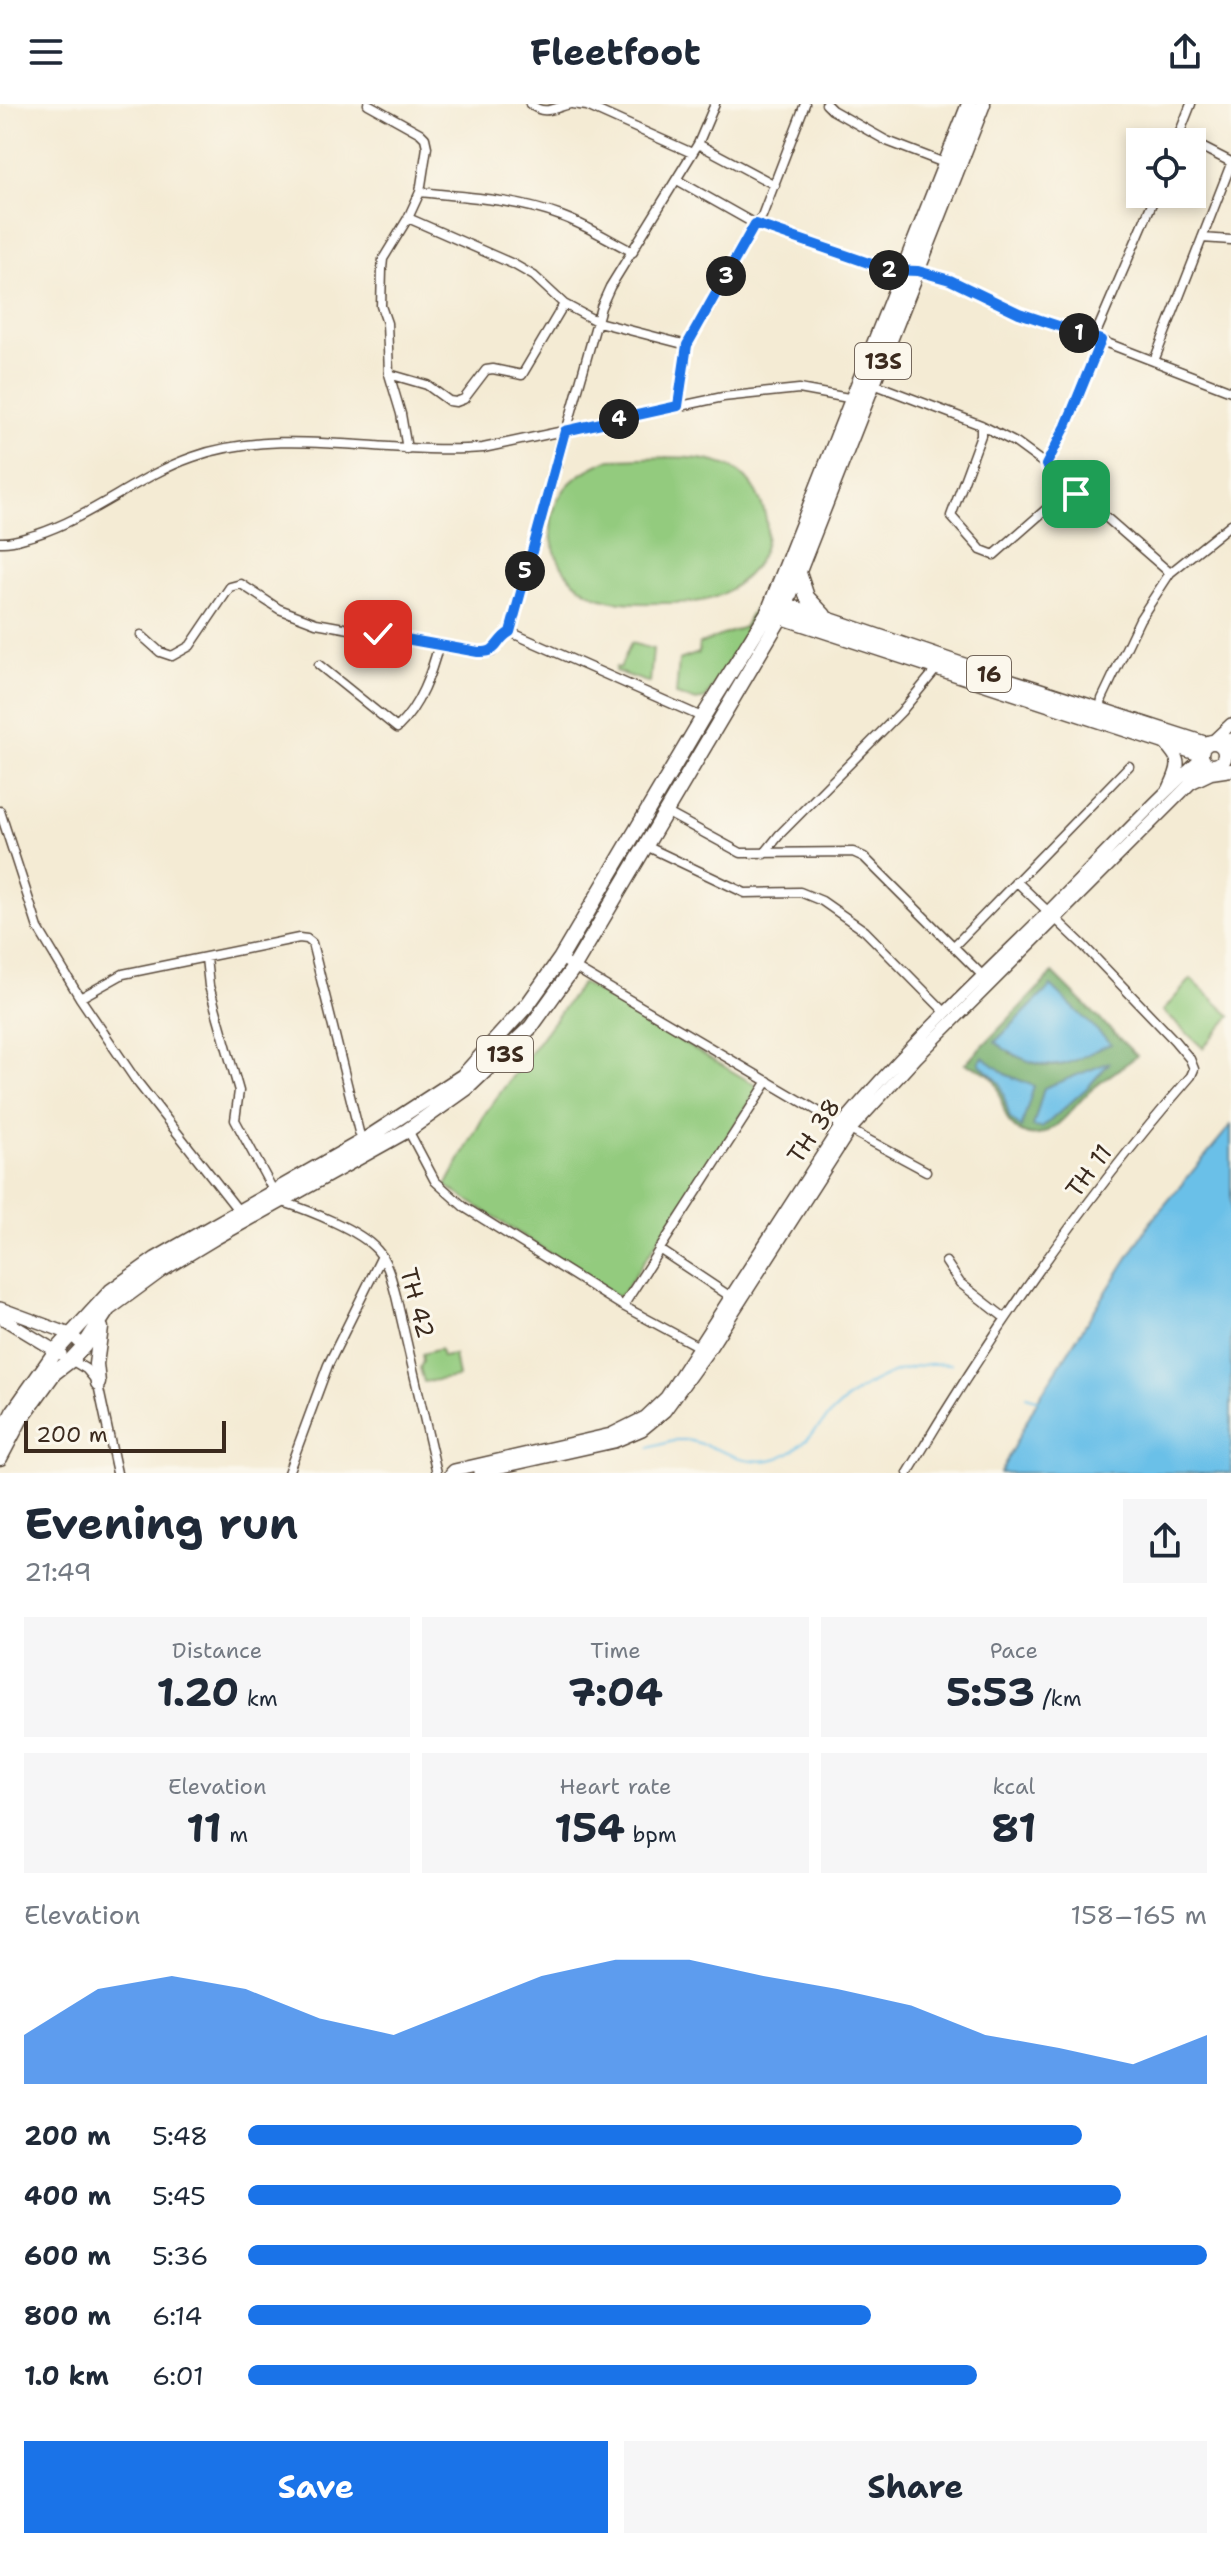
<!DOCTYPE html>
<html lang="en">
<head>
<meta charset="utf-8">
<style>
	body { margin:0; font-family:"Shantell Sans",sans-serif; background:#f6f6f7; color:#1f2937; height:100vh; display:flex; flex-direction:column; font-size:30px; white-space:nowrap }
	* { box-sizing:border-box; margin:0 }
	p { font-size:26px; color:#747a83 }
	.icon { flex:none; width:44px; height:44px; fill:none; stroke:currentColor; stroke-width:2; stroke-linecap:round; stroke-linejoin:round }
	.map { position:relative; height:1369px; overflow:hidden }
	.panel { display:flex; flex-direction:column; background:#fff; flex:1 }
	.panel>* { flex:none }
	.controls { position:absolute; left:1126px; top:24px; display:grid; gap:16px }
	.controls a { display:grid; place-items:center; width:80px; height:80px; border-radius:0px; background:#fff; box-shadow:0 4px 12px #0003; font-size:40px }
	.scale { position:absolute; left:24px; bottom:20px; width:202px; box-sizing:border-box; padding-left:8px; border:4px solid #3b2a1e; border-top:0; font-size:22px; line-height:28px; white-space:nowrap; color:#3b2a1e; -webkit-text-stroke:6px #fbf7ec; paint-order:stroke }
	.pin { position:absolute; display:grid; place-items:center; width:68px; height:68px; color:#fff; margin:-34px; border-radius:16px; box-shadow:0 4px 12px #0006 }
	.km { position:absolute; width:40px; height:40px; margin:-20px; border-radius:50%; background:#222; color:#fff; font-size:22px; line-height:40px; text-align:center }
	.round { display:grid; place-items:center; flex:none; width:84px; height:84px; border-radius:0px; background:#f6f6f7 }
	.headline { display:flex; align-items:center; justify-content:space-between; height:136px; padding:0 24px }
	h1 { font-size:44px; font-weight:700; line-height:60px }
	.figures { display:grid; grid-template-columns:repeat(3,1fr); gap:12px; height:136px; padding:8px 24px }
	.figures div { display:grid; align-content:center; border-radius:0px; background:#f6f6f7; text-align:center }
	.figures b { font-size:40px; font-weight:700 }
	.figures small { font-size:22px; font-weight:400 }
	.figures p { font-size:22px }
	.chart { height:224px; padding:16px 24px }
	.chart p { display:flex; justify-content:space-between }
	.chart svg { width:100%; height:144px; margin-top:8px; fill:#1a73e8; opacity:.7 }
	.button { display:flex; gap:16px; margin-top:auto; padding:16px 24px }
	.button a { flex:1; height:92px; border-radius:0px; background:#1a73e8; color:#fff; font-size:32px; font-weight:700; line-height:92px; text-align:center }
	.button a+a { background:#f6f6f7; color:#1f2937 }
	ul { padding:0 24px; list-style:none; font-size:26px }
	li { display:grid; grid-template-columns:128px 96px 1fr; align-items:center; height:60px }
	li i { height:20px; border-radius:10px; background:#1a73e8 }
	header { display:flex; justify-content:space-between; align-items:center; height:104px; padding:0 24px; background:#fff; font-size:36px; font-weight:700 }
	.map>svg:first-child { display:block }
</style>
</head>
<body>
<header><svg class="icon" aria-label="menu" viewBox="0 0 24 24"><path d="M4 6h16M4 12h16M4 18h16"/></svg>Fleetfoot<svg class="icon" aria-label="share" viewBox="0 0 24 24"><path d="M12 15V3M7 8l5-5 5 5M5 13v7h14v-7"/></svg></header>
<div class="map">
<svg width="1231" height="1369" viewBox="0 0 1231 1369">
	<rect width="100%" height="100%" fill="#fbf7ec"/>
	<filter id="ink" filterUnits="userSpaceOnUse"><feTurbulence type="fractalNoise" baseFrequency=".0125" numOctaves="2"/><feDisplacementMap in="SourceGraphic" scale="16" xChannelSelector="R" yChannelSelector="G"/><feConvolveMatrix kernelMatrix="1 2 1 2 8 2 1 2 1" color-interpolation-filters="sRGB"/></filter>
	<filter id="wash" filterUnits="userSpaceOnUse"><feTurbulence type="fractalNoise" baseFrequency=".006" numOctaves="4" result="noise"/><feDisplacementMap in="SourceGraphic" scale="32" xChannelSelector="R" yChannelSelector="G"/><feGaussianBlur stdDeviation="1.8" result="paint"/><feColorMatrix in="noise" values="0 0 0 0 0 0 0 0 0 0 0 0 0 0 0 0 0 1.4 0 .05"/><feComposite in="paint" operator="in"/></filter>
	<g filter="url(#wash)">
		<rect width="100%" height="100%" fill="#f4ebd4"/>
		<path fill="#93cb7e" stroke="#677a4e" stroke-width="2" d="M610 355C647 355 690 348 725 361 738 365 749 376 756 388 778 428 766 461 729 486 710 499 688 499 665 499 642 499 616 501 594 491 556 473 538 425 562 389 573 372 592 363 610 355Z
			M754 505 758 510 706 594 697 597 676 591 679 556 699 549V540L744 523Z
			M631 539 653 545 650 579 615 567 616 563 620 564Z
			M1191 875 1231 912 1203 944 1163 907Z
			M582 879 757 982 758 986 623 1189 617 1193 446 1082 486 1008Z
			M440 1245 442 1253 454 1251 458 1273 424 1278 420 1264 423 1257 422 1250Z"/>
		<path fill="#76af6d" stroke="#586c46" stroke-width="2" fill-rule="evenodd" d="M1053 869 1137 952C1121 964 1105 974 1090 987 1069 1006 1041 1055 1009 1018 993 986 1008 972 965 960ZM1110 940C1091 946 1074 961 1054 962 1040 963 1022 954 1009 949ZM1108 960 1088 983 1042 1023H1033L1044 984ZM1007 971 1033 982 1010 1014 1000 979Z"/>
		<path fill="#6bc0e8" stroke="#537583" stroke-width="2" d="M1051 882 1111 940C1097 944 1085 953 1071 958 1046 968 1015 954 995 938Z
			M983 953 1007 971 1034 982 1021 1024 1010 1014 1000 979 979 959Z
			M1110 958 1088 983 1042 1024 1033 1023 1044 984Z
			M1231 1021V1369H1000L1038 1295 1152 1116Z"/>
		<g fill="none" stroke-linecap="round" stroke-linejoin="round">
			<path stroke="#6bc0e8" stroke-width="2" d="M1026 1292 1040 1296
				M649 1344 677 1336H686C715 1340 739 1361 770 1356 796 1352 815 1326 833 1308 863 1278 908 1256 951 1260"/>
		</g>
	</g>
	<g filter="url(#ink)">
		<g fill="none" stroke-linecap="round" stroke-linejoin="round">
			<defs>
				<path id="street" d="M368 0 420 29 425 34 427 43 420 88 408 114 383 155 382 165 381 202 387 219 389 270 401 310 407 345
					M530 0C545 12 553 4 570 0
					M572 0 587 2 692 49
					M826 0 832 6 887 37 947 60
					M1176 38 1191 0
					M1192 38 1231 58
					M698 40 775 81
					M677 76 755 120 889 166 918 167 950 176 1019 209 1094 234 1231 287
					M420 88C467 93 516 95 561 112 586 121 609 136 633 148
					M408 114 513 160 534 172 564 200 598 218 687 241
					M1202 134 1231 136
					M1094 234 1156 90
					M1154 257 1231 60
					M389 270 427 281 449 297 456 298 464 295 486 266 493 265 522 271 564 200
					M871 279 981 321 1016 339 1046 361 1066 322 1101 236
					M678 302 687 241 750 127 762 112 805 0
					M981 321V331L951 412 981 446 994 451 1051 401 1076 390
					M1046 361 1170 469 1231 420
					M0 438C13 439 23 434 35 431 92 413 138 372 193 353 282 321 389 352 483 344L723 293 799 285 854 295
					M510 528 704 614
					M141 531 160 548 172 552 190 542 230 483 241 480 279 505 316 519 478 548H492L502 533 510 528 601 203 610 183 698 40 715 0
					M319 561 397 624C420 602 431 570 439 540
					M1100 606 1102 595 1140 515 1170 469
					M0 707 38 824 80 894 135 975 241 1110
					M664 707 741 749 853 748 864 753 983 872
					M644 741 745 789 800 788 822 797 865 827 946 909
					M764 750 780 730 901 608 938 563
					M954 842 1129 662
					M206 854 209 882 239 987 235 1016 274 1088
					M560 855 850 1026 926 1067
					M80 894 123 870 299 834 307 835 312 839 359 1028 363 1038
					M408 1026 435 1077 464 1103 623 1202 699 1243
					M283 1098C308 1106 360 1126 377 1146 388 1158 392 1177 396 1192L437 1369
					M659 1145 731 1193
					M946 1158 960 1179 1005 1214
					M623 1202 768 977
					M71 1256 86 1265 97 1278
					M97 1276 117 1369
					M288 1369 328 1261 382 1152
					M908 1369C991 1229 1084 1095 1191 972L1194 965 1190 955 1174 936 1083 841 1016 777"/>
				<path id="secondary" d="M1213 637 1231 620
					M1223 643 1231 635
					M0 1204 70 1230 84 1242
					M0 1213 61 1250
					M479 1368 614 1338 642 1326 665 1307 709 1246 850 1026 917 953 1209 661
					M451 1369 454 1366 611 1330 645 1313 666 1293 842 1020C905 945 977 878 1046 810 1098 758 1147 703 1202 654"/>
				<path id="primary" d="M1162 636C1180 656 1182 658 1170 683
					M1192 678 1211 669 1231 666"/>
				<path id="highway" d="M799 469 807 493 824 511
					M777 498 986 569 1206 640
					M773 510 1201 650
					M1201 650a12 12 0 1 1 24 0a12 12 0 1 1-24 0Z
					M98 1279 96 1260 101 1224
					M0 1334 13 1308 56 1247 111 1187 156 1155 363 1037 463 972 528 900 560 855 703 613 768 508 969 0
					M0 1354 20 1316 54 1269 71 1256 84 1242 108 1205 123 1194 161 1166 214 1134 408 1026 467 984 531 923 574 863 781 513 983 0"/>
			</defs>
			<use href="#street" stroke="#574739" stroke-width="11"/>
			<use href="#secondary" stroke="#574739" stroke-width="14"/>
			<use href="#primary" stroke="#574739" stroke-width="15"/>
			<use href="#highway" stroke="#574739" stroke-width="17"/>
			<use href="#street" stroke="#fff" stroke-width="8"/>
			<use href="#secondary" stroke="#fff" stroke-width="11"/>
			<use href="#primary" stroke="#fff" stroke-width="12"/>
			<use href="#highway" stroke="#fff" stroke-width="14"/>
		</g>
	</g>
	<g fill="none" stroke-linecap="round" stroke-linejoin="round" filter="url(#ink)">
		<defs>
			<path id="route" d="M378 530 478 548C500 549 494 537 510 528L565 327 678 302 687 241 755 120 889 166 918 167 950 176 1019 209 1101 236 1066 322 1046 361 1076 390"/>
		</defs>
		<use href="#route" stroke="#fff" stroke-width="16"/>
		<use href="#route" stroke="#1a73e8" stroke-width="10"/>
	</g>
	<g text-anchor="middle" stroke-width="6" stroke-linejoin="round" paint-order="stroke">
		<g fill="#fbf7ec" stroke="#75685c" stroke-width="2">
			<rect x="855" y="239" width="56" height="36" rx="6"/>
			<rect x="967" y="552" width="44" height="36" rx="6"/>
			<rect x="477" y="932" width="56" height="36" rx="6"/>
		</g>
		<g font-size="22" font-weight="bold" fill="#3b2a1e">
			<text x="883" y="265">13S</text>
			<text x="989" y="578">16</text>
			<text x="505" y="958">13S</text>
		</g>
		<g font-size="24" fill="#3b2a1e" stroke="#fbf7ec">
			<text transform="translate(814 1027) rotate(-55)" y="8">TH 38</text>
			<text transform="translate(1089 1067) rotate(-53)" y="8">TH 11</text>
			<text transform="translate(417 1199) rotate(75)" y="8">TH 42</text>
		</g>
	</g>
</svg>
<div class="controls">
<a><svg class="icon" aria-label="locate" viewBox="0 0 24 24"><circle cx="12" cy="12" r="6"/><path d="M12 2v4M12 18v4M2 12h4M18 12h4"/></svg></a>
</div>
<div class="scale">200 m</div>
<div class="pin" style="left:1076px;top:390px;background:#1e9e55"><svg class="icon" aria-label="arrive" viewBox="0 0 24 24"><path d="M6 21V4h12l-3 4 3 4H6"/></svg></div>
<div class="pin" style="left:378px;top:530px;background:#d93025"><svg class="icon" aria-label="check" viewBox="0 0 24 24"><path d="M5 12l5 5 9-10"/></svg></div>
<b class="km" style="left:1079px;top:229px">1</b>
<b class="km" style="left:889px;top:166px">2</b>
<b class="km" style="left:726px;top:172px">3</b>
<b class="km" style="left:619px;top:315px">4</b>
<b class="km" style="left:525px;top:467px">5</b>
</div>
<section class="panel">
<div class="headline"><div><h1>Evening run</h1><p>21:49</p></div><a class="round"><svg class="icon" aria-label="share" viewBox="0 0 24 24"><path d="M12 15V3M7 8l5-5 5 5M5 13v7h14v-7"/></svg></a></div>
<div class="figures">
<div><p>Distance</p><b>1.20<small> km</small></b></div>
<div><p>Time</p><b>7:04</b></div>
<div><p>Pace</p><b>5:53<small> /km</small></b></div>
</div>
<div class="figures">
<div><p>Elevation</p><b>11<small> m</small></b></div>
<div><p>Heart rate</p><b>154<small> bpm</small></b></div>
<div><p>kcal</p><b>81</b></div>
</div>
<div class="chart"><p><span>Elevation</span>158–165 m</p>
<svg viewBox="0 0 160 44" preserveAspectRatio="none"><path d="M0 44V29L10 15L20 11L30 15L40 24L50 29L60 20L70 11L80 6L90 6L100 11L110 15L120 20L130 29L140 33L150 38L160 29V44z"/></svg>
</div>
<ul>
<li><b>200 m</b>5:48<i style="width:87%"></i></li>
<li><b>400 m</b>5:45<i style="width:91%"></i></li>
<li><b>600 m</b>5:36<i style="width:100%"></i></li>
<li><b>800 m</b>6:14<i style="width:65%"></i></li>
<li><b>1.0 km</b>6:01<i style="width:76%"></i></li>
</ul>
<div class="button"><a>Save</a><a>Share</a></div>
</section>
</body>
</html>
